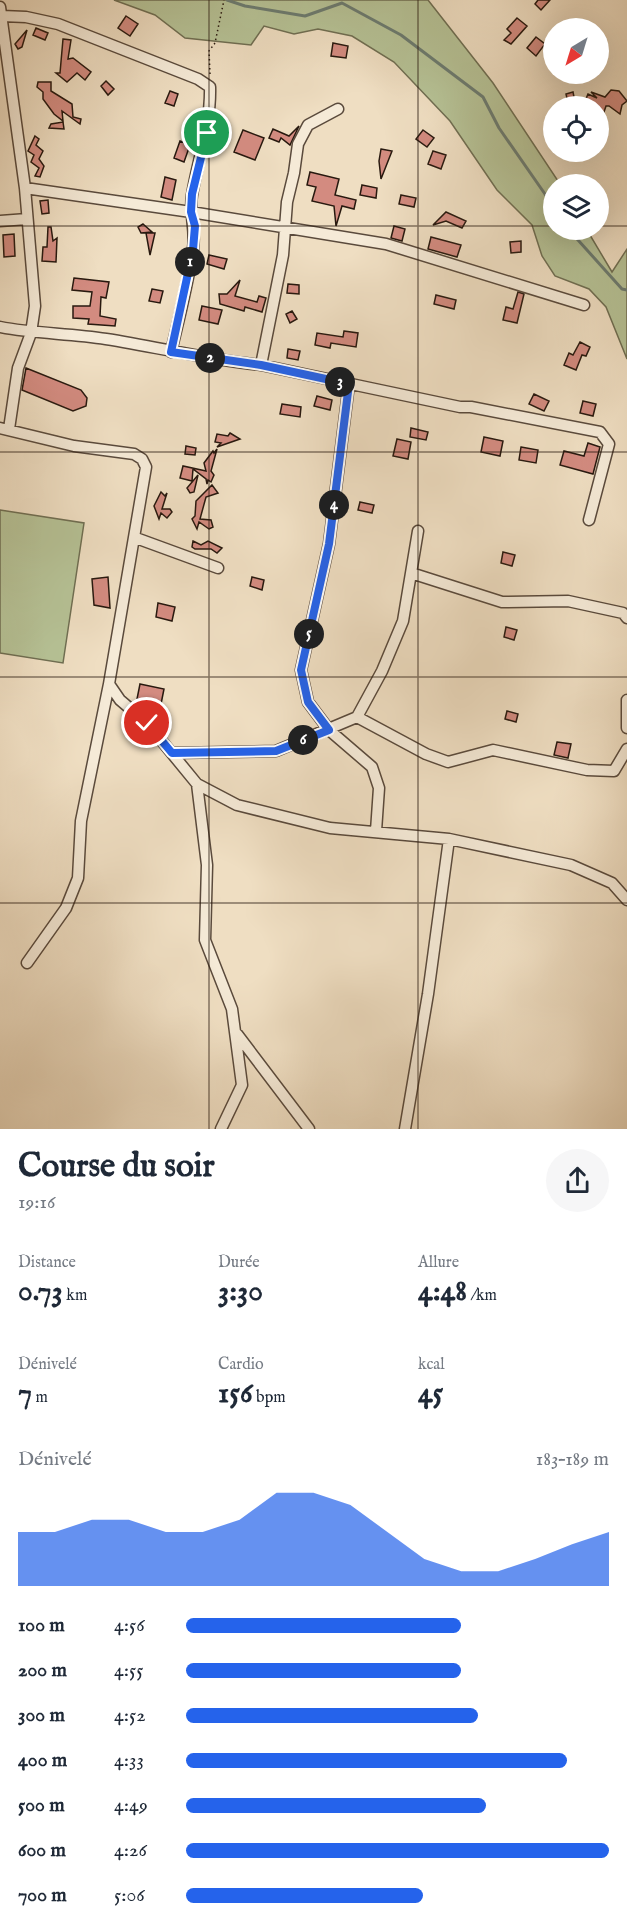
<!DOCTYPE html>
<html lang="fr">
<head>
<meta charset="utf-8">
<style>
	body { margin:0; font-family:"IM FELL English",serif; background:#f6f6f7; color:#1f2937; height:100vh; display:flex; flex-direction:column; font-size:22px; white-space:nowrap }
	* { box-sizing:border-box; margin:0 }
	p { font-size:20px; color:#747a83 }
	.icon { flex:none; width:33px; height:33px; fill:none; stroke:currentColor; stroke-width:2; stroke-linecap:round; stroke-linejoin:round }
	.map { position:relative; height:1129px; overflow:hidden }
	.side { display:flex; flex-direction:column; background:#fff; flex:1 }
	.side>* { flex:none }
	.needle { width:39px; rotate:218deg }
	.tools { position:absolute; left:543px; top:18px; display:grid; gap:12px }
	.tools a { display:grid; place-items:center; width:66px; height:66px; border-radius:50%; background:#fff; box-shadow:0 6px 24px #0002; font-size:30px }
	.pin { position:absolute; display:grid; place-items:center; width:51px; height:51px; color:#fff; margin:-26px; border:3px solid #fff; border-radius:50%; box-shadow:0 2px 6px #0007 }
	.km { position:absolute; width:30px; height:30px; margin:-15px; border-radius:50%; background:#222; color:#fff; font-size:16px; line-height:30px; text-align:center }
	.round { display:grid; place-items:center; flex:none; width:63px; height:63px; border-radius:32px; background:#f6f6f7 }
	.head { display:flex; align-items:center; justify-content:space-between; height:102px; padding:0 18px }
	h1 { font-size:33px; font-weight:700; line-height:45px }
	.figures { display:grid; grid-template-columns:repeat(3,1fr); gap:9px; height:102px; padding:6px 18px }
	.figures div { display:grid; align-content:center }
	.figures b { font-size:30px; font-weight:700 }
	.figures small { font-size:16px; font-weight:400 }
	.figures p { font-size:16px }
	.chart { height:168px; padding:12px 18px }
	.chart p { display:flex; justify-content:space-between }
	.chart svg { width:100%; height:108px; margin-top:6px; fill:#2563eb; opacity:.7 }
	ul { padding:0 18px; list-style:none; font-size:20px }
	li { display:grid; grid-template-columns:96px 72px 1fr; align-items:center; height:45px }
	li i { height:15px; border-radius:8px; background:#2563eb }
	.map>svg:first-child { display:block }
</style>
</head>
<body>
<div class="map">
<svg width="627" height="1129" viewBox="0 0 627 1129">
	<rect width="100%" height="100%" fill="#efdec2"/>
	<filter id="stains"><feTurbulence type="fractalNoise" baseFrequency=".00333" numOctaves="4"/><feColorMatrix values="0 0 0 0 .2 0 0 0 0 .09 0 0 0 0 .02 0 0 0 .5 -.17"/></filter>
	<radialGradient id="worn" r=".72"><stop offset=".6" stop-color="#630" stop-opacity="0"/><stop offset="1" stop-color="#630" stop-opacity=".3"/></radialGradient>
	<path fill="#b6c296" stroke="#6f6e52" stroke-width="1.5" d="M114 0H428L493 83 560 184H554V230H587L612 272 627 249V359L606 307 589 289 555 276 542 256 532 225 497 190 450 121 394 62 352 36 318 29 294 34 264 26 251 45 185 38 155 15Z
		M0 510 84 523 63 663 0 653Z"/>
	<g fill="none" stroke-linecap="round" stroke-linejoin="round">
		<path stroke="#6c7b70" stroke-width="3" d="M227 0 245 6 305 16 342 3 401 35 483 97 499 128 554 207
			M569 230 622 289 627 290"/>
	</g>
	<path fill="#d38b80" stroke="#28190f" stroke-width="1.5" d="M538 0H550L541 10 535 4Z
		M126 16 138 24 130 36 118 28Z
		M517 18 527 26 511 44 504 40 511 33 507 29Z
		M36 28 48 33 45 40 33 35Z
		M27 30 22 47 18 49 15 44Z
		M536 37 545 44 536 56 527 48Z
		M63 39 71 40 68 59 73 58 91 72 85 80 77 73 67 82 56 73H60Z
		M333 43 348 46 346 58 331 56Z
		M106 81 114 89 108 95 101 86Z
		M38 82H51V91L72 104 73 117 81 119 80 124 62 111 63 121 54 114 43 99V92L37 87Z
		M611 90 619 91 627 101 622 105 620 114 609 106H606L604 112 598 110V106H583L588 94 597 98 591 92 605 97Z
		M170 91 178 94 174 106 165 103Z
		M573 92 575 102 568 103 566 94Z
		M63 122 64 129 49 128 51 124Z
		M299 126 290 145 281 138 279 142 269 138 273 129 289 136Z
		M243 130 264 138 255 160 234 152Z
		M423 130 434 138 427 147 416 139Z
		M35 136 39 139 36 145 43 151 39 159 44 166 40 177 35 176 39 168 31 162 34 155 28 151Z
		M180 141 190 145 184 162 174 158Z
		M381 149 392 151 381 179 379 161Z
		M433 151 446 155 441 169 428 164Z
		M310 172 339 179 335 195 356 200 354 209 342 206 336 226 334 206 312 201 316 187 307 185Z
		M165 177 176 180 172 200 161 197Z
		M362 185 377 188 376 198 360 195Z
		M401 195 416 198 414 207 399 204Z
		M48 200 49 213 42 214 40 201Z
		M446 212 466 221 462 228 446 221 433 225Z
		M143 224 152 232 141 233 138 227Z
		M394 226 405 229 402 241 391 238Z
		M48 227H51L53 241 57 238 56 262 42 261 43 247H47Z
		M146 233H155L150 255Z
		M14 234 15 256 4 257 3 235Z
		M431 237 461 245 457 257 428 249Z
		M521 241V252L511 253 510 242Z
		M209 255 227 259 224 269 207 264Z
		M74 278 109 282 106 298 101 297 100 316 116 319 115 326 88 324 89 319 73 318V306H90L92 292 72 290Z
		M240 280 235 296 257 302 259 296 266 298 262 312 245 307 244 311 220 304 219 294H227Z
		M288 284 299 285V294L287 293Z
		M152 289 163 291 160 303 149 301Z
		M518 292 524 294 517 323 503 320 506 307 513 309Z
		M436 295 456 300 454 309 434 304Z
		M202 306 222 310 218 324 199 320Z
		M292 311 297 319 290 323 286 314Z
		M344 331 358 333 356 347 331 343 330 348 315 345 317 333 343 337Z
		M580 342 590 347 586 356 582 355 576 370 564 365 569 353 573 355Z
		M288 349 300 351 298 360 287 358Z
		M26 368 81 390 87 398 86 406 73 411 22 390Z
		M534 394 549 401 544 411 529 404Z
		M317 396 332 400 330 410 314 406Z
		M583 401 596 404 593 416 580 413Z
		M282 404 301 407 300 417 280 414Z
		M411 428 428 432 426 440 410 437Z
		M230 433 240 439 217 447 221 443 215 442 217 434 228 436Z
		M484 437 503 441 500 456 481 452Z
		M397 439 411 442 408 459 393 456Z
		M588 443 600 447 593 474 560 465 564 451 584 456Z
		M186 446 196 448 195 455 185 454Z
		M521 447 538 450 536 463 519 460Z
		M217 449 211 471 214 475 211 482 208 480 207 484 206 479 193 469 192 481 180 478 183 466 206 471 204 463 213 451 214 453Z
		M198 475 194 492 190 493 187 488Z
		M212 485 218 493 206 497 200 519 211 520 213 527 209 529 199 522 197 529 192 519 195 516 196 501Z
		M161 492 165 496 167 493 162 509H170L172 512 167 518 161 513 159 519 154 506Z
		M360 502 374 505 372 513 358 510Z
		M193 541 201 545 208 541 222 548 217 553 211 549H195L192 547Z
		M503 552 515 555 512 566 501 563Z
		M108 577 110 608 94 605 92 579Z
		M252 577 264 580 262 590 250 586Z
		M158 603 175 607 172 621 156 617Z
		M506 627 517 630 514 640 504 637Z
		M140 684 164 689 161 704 137 699Z
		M507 711 518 714 516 722 505 719Z
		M557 742 571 744 568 758 554 755Z"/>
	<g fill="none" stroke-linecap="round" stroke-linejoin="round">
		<defs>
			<path id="minor" d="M0 7 25 188 35 306 31 333 18 368 9 429
				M2 16 26 17 58 24 198 79 210 87C211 125 198 158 192 195 189 213 196 230 193 249 188 284 179 318 171 352
				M25 188 191 212 386 244 584 305
				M0 221 27 219
				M0 327C35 334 70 333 106 339 158 347 208 360 261 365L460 407H471L600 432 609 444 589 520
				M261 365 283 255 287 202 294 173 298 144 308 125 338 109
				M349 384 329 544 301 670 308 702 329 730 372 767 379 788 376 831
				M0 428 74 446 134 454 142 459 146 467 109 684 120 700 147 723 197 784 237 805 330 828 449 839 428 994 405 1129
				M136 538 218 568
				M411 573 502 602 568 601 623 613 627 618
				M627 700V728
				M357 717 426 754 448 762 493 750 587 770 614 771 627 749
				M172 753 276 751 357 717 382 671 403 621 418 531
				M197 784 207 865 205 940 232 1009 242 1085 221 1129
				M449 839 571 865 612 883 627 900
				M27 963 66 908 78 878 81 821 109 684
				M237 1034 309 1129"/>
		</defs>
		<use href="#minor" stroke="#5a4a3c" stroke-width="13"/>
		<path stroke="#28190f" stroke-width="1.5" stroke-dasharray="1.5 3" stroke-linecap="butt" d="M210 74 209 51 215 43 224 0"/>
		<use href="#minor" stroke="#f5ead7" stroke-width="10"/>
	</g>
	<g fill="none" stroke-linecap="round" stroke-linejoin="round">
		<defs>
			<path id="route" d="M147 723 172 753 276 751 329 730 308 702 301 670 329 544 349 384 261 365 171 352 193 250 195 226 191 212 192 194 207 133"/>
		</defs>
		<use href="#route" stroke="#fff" stroke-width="12"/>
		<use href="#route" stroke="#2563eb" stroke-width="8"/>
	</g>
	<path fill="none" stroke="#28190f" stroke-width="1.5" stroke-opacity="0.55" d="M209 0V1129M418 0V1129M0 226H554M598 226H627M0 452H627M0 677H627M0 903H627"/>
	<rect width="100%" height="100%" filter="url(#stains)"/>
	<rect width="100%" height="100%" fill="url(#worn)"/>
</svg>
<div class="tools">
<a><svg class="needle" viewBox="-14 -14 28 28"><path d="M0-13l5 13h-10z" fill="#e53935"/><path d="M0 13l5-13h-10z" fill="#747a83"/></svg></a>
<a><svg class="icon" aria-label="locate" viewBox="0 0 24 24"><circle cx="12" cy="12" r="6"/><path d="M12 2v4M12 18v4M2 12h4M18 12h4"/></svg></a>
<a><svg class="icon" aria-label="layers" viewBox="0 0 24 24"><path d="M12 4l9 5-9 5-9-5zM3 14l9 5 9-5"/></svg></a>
</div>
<div class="pin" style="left:207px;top:133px;background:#1e9e55"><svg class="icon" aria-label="arrive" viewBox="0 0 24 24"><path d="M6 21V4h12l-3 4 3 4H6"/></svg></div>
<div class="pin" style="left:147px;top:723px;background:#d93025"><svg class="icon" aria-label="check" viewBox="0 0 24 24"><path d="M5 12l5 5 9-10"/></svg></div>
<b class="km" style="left:190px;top:262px">1</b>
<b class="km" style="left:210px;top:358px">2</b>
<b class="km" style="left:340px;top:382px">3</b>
<b class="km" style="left:334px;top:505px">4</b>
<b class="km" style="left:309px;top:634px">5</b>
<b class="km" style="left:303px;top:740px">6</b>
</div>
<section class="side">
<div class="head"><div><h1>Course du soir</h1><p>19:16</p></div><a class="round"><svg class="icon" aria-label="share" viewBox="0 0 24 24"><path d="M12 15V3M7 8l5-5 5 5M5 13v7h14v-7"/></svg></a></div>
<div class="figures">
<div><p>Distance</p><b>0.73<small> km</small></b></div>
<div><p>Durée</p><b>3:30</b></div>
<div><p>Allure</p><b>4:48<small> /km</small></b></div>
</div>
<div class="figures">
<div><p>Dénivelé</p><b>7<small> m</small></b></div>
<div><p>Cardio</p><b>156<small> bpm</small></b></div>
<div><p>kcal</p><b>45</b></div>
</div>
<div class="chart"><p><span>Dénivelé</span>183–189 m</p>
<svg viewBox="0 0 160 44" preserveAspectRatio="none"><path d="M0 44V22L10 22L20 17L30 17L40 22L50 22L60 17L70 6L80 6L90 11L100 22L110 33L120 38L130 38L140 33L150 27L160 22V44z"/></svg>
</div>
<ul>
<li><b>100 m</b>4:56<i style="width:65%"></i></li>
<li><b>200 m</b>4:55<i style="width:65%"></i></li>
<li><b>300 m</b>4:52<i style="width:69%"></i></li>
<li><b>400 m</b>4:33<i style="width:90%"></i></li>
<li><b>500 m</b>4:49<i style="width:71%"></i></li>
<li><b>600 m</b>4:26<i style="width:100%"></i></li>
<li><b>700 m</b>5:06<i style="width:56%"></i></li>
</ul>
</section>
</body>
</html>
